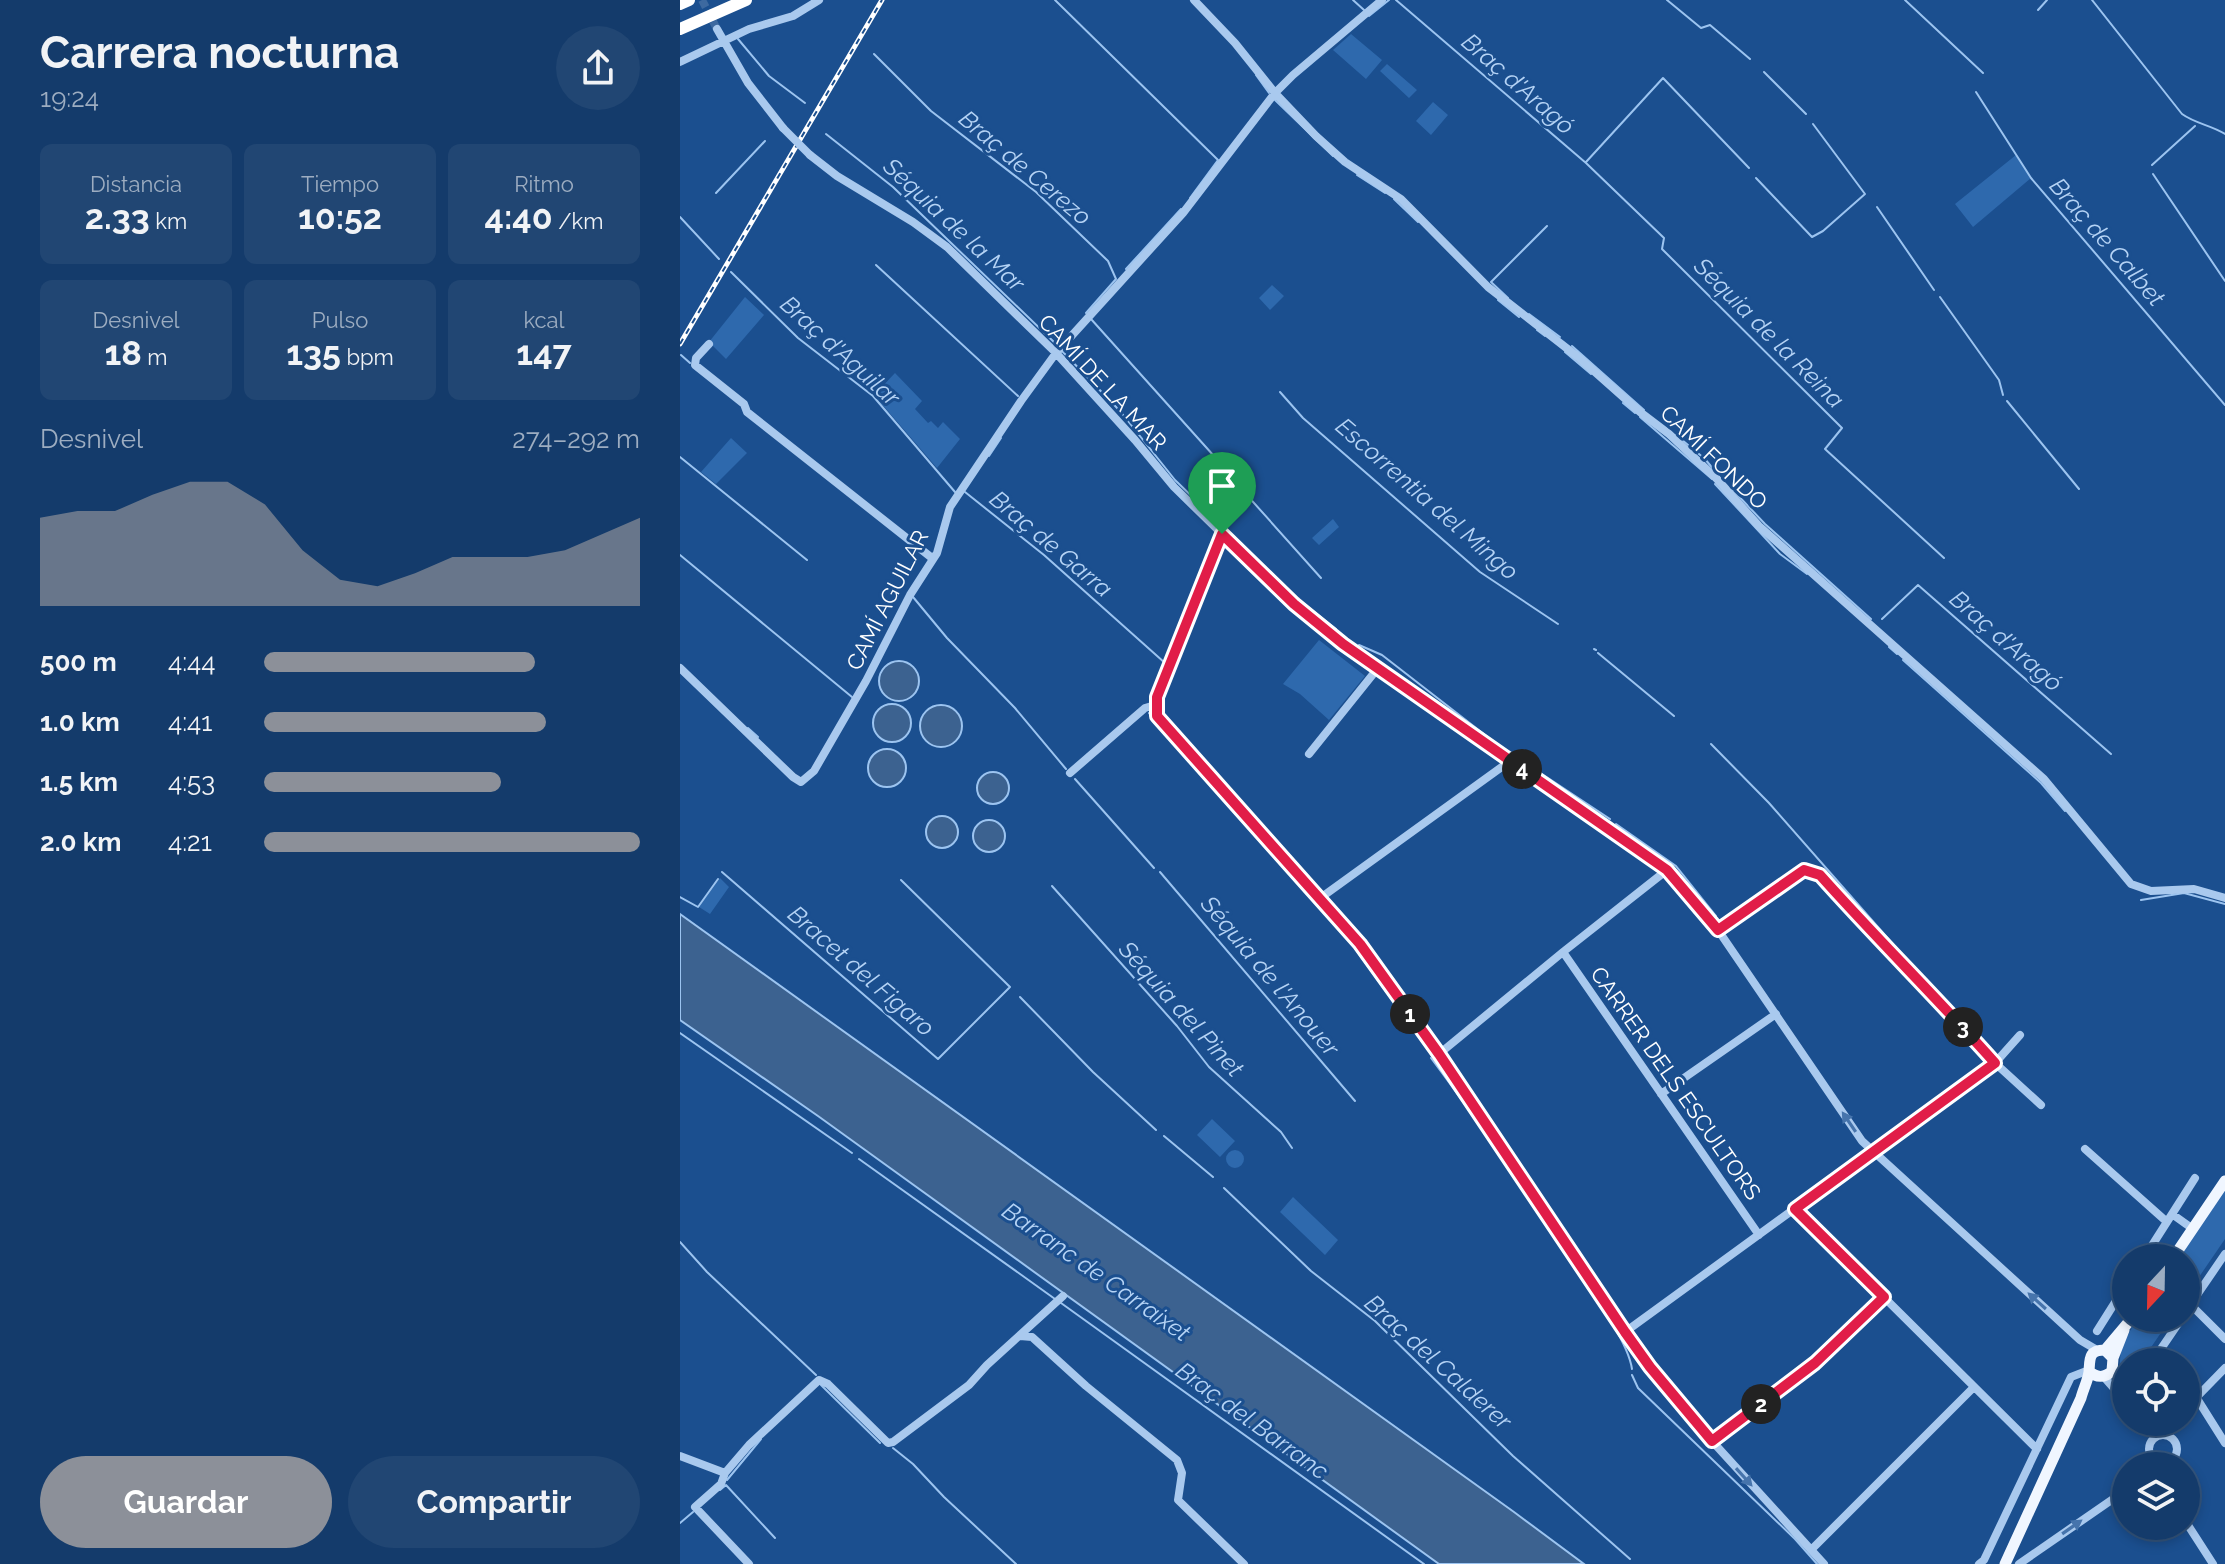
<!DOCTYPE html>
<html lang="es">
<head>
<meta charset="utf-8">
<style>
	body { margin:0; font-family:Raleway,sans-serif; background:#214673; color:#f1f3f6; height:100vh; display:flex; flex-direction:column; font-size:30px; white-space:nowrap }
	* { box-sizing:border-box; margin:0 }
	p { font-size:26px; color:#9dadc1 }
	.icon { flex:none; width:44px; height:44px; fill:none; stroke:currentColor; stroke-width:2; stroke-linecap:round; stroke-linejoin:round }
	.map { position:relative; flex:1; overflow:hidden }
	.drawer { display:flex; flex-direction:column; background:#143b6b; width:680px }
	.drawer>* { flex:none }
	.needle { width:52px; rotate:202deg }
	.buttons { position:absolute; left:1432px; top:1244px; display:grid; gap:16px }
	.buttons a { display:grid; place-items:center; width:88px; height:88px; border-radius:50%; background:#143b6b; box-shadow:0 4px 12px #0003,0 0 0 2px #33557e; font-size:40px }
	.pin { position:absolute; display:grid; place-items:center; width:68px; height:68px; color:#fff; margin:-82px -34px; border-radius:50% 50% 50% 0; rotate:-45deg; box-shadow:0 0 8px #0007 }
	.pin .icon { rotate:45deg }
	.km { position:absolute; width:40px; height:40px; margin:-20px; border-radius:50%; background:#222; color:#fff; font-size:22px; line-height:40px; text-align:center }
	.round { display:grid; place-items:center; flex:none; width:84px; height:84px; border-radius:42px; background:#214673 }
	.overview { display:flex; align-items:center; justify-content:space-between; height:136px; padding:0 40px }
	h1 { font-size:44px; font-weight:700; line-height:60px }
	.figures { display:grid; grid-template-columns:repeat(3,1fr); gap:12px; height:136px; padding:8px 40px }
	.figures div { display:grid; align-content:center; border-radius:12px; background:#214673; text-align:center }
	.figures b { font-size:34px; font-weight:700 }
	.figures small { font-size:22px; font-weight:400 }
	.figures p { font-size:22px }
	.chart { height:224px; padding:16px 40px }
	.chart p { display:flex; justify-content:space-between }
	.chart svg { width:100%; height:144px; margin-top:8px; fill:#8c9099; opacity:.7 }
	.action { display:flex; gap:16px; margin-top:auto; padding:16px 40px }
	.action a { flex:1; height:92px; border-radius:48px; background:#8c9099; color:#fff; font-size:32px; font-weight:700; line-height:92px; text-align:center }
	.action a+a { background:#214673; color:#f1f3f6 }
	ul { padding:0 40px; list-style:none; font-size:26px }
	li { display:grid; grid-template-columns:128px 96px 1fr; align-items:center; height:60px }
	li i { height:20px; border-radius:10px; background:#8c9099 }
	main { display:flex; flex:1; min-height:0 }
	.map>svg:first-child { display:block }
</style>
</head>
<body>
<main>
<section class="drawer">
<div class="overview"><div><h1>Carrera nocturna</h1><p>19:24</p></div><a class="round"><svg class="icon" aria-label="share" viewBox="0 0 24 24"><path d="M12 15V3M7 8l5-5 5 5M5 13v7h14v-7"/></svg></a></div>
<div class="figures">
<div><p>Distancia</p><b>2.33<small> km</small></b></div>
<div><p>Tiempo</p><b>10:52</b></div>
<div><p>Ritmo</p><b>4:40<small> /km</small></b></div>
</div>
<div class="figures">
<div><p>Desnivel</p><b>18<small> m</small></b></div>
<div><p>Pulso</p><b>135<small> bpm</small></b></div>
<div><p>kcal</p><b>147</b></div>
</div>
<div class="chart"><p><span>Desnivel</span>274–292 m</p>
<svg viewBox="0 0 160 44" preserveAspectRatio="none"><path d="M0 44V17L10 15L20 15L30 10L40 6L50 6L60 13L70 27L80 36L90 38L100 34L110 29L120 29L130 29L140 27L150 22L160 17V44z"/></svg>
</div>
<ul>
<li><b>500 m</b>4:44<i style="width:72%"></i></li>
<li><b>1.0 km</b>4:41<i style="width:75%"></i></li>
<li><b>1.5 km</b>4:53<i style="width:63%"></i></li>
<li><b>2.0 km</b>4:21<i style="width:100%"></i></li>
</ul>
<div class="action"><a>Guardar</a><a>Compartir</a></div>
</section>
<div class="map">
<svg width="1545" height="1564" viewBox="0 0 1545 1564">
	<rect width="100%" height="100%" fill="#1b4f8f"/>
	<path fill="#2e69ad" d="M671 34 702 60 686 79 653 50Z
		M707 64 737 90 729 98 700 71Z
		M753 102 768 115 751 135 736 121Z
		M1336 155 1351 178 1293 227 1275 204Z
		M592 285 604 296 590 310 579 298Z
		M65 297 84 315 46 359 29 342Z
		M215 373 242 401 235 409 248 423 251 421 258 428 263 422 280 439 257 468 194 395Z
		M51 438 67 453 36 484 21 472Z
		M653 519 659 527 639 545 632 538Z
		M639 640 685 676 649 720 620 694 603 684Z
		M40 878 49 887 30 914 19 907Z
		M532 1119 555 1141 540 1157 517 1135Z
		M546 1159a9 9 0 1 1 18 0a9 9 0 1 1-18 0Z
		M1545 1186V1239L1506 1296V1258H1497Z
		M613 1197 658 1240 645 1255 600 1212Z
		M1457 1318H1491L1461 1362H1446V1385L1443 1389 1438 1385 1441 1348Z"/>
	<path fill="#3c6290" stroke="#9cc4f0" stroke-width="2" d="M199 681a20 20 0 1 1 40 0a20 20 0 1 1-40 0Z
		M193 723a19 19 0 1 1 38 0a19 19 0 1 1-38 0Z
		M240 726a21 21 0 1 1 42 0a21 21 0 1 1-42 0Z
		M188 768a19 19 0 1 1 38 0a19 19 0 1 1-38 0Z
		M297 788a16 16 0 1 1 32 0a16 16 0 1 1-32 0Z
		M246 832a16 16 0 1 1 32 0a16 16 0 1 1-32 0Z
		M293 836a16 16 0 1 1 32 0a16 16 0 1 1-32 0Z
		M0 914 834 1512 904 1564H759L138 1116 0 1020Z"/>
	<g fill="none" stroke-linecap="round" stroke-linejoin="round">
		<path stroke="#9cc4f0" stroke-width="2" d="M375 0 538 160 510 198
			M673 0 684 10
			M716 0 906 163 984 238 982 249 1162 428 1145 449 1264 558
			M987 0 1021 28 1030 25 1070 59
			M1225 0 1303 73
			M1412 0 1502 114C1516 124 1531 125 1545 134
			M1358 10 1367 0
			M689 16 709 0
			M58 39 89 76 125 103
			M194 54 251 111 356 192 428 261 436 279 406 313
			M1084 72 1126 114
			M576 75 589 93
			M1296 92 1351 178 1545 405
			M595 100 653 156
			M146 134 213 187 376 344
			M906 162 983 78 1069 168
			M1472 165 1515 126
			M1473 174 1545 281
			M677 175 705 193
			M1076 178 1132 237 1143 231 1185 194 1133 124
			M36 193 85 141
			M714 199 738 222
			M1197 207 1254 290
			M0 217 39 259
			M196 265 338 396
			M446 269 501 209
			M51 272 118 338 193 396 275 492
			M1260 297 1319 380 1323 395
			M828 298 811 282 867 226
			M818 300 839 317
			M849 314 880 337
			M411 319 551 475
			M857 330 865 336
			M892 346 964 410
			M382 351 440 411 495 480 619 600 656 629
			M885 352 911 374
			M1 355 10 363
			M600 392 623 418 800 572 878 624
			M1327 401 1399 489
			M943 403 955 413
			M960 417 1032 479
			M996 435 1025 459 1039 476
			M309 456 321 438
			M0 457 127 560
			M1035 484 1100 554 1127 574
			M1052 489 1085 524 1191 619
			M285 492 364 555 485 663
			M566 494 641 578
			M0 555 172 697
			M233 597 267 638 335 708 386 769
			M1202 619 1238 585 1431 754
			M679 645 702 655 818 745 930 819
			M1209 647 1217 654
			M914 649 916 650
			M918 653 994 716
			M1223 660 1361 783 1385 811
			M469 713 490 737
			M68 728 78 737
			M1031 744 1089 803 1226 959
			M395 779 474 868
			M936 824 996 866 1036 916
			M600 860 669 940 749 1051
			M42 872 258 1059 330 987 221 880
			M480 872 675 1101
			M372 886 497 1026 529 1067 601 1132 612 1148
			M0 897 18 907 38 879
			M1461 900 1504 893 1545 904
			M340 997 413 1072 476 1130
			M0 1033 172 1153
			M751 1058C802 1126 848 1196 895 1267 912 1292 948 1341 952 1369
			M484 1136 533 1177
			M179 1159 375 1299
			M544 1188 631 1271 695 1321 833 1456 950 1559
			M0 1242 27 1272 136 1375
			M381 1303 744 1564
			M952 1375 958 1388 1115 1539 1137 1564
			M141 1385 200 1443
			M213 1448 233 1464 264 1497 336 1564
			M47 1480 81 1439
			M40 1490 46 1485 95 1538
			M0 1523 13 1512"/>
		<path stroke="#3d69a0" stroke-width="8" stroke-dasharray="8 4" stroke-linecap="butt" d="M22 0 37 29"/>
		<path stroke="#a9c9ee" stroke-width="8" d="M514 0 555 43 595 93 636 136 665 162 721 199 808 287 898 357 960 412 989 434 1036 478 1079 526 1364 779 1451 884 1471 891 1514 889 1545 898
			M37 29 68 83 103 128
			M0 62 69 29 113 16 139 0
			M130 155 157 176 233 222 267 247 376 353 455 440 494 487 614 604 663 644 987 870 1038 930 1182 1141 1400 1340 1417 1350
			M29 344 16 358 15 365 64 404 67 412 252 558
			M542 534 477 697 475 705 477 716 680 944 759 1054 970 1367 1032 1441 1144 1564
			M0 668 113 777 121 782 134 771 186 681 230 595 257 553 270 507 341 401 376 353 503 213 595 93 613 75 702 0
			M629 754 698 668
			M390 773 465 708 475 705
			M639 899 830 761
			M1038 930 1124 870 1140 875 1212 955 1252 992 1315 1063 1361 1105
			M883 952 1079 1235
			M759 1054 883 952 987 870
			M981 1094 1096 1014
			M1405 1149 1487 1222
			M1115 1209 1357 1449
			M1492 1214 1513 1229
			M1464 1258 1515 1178
			M1511 1305 1545 1339
			M1506 1311 1545 1254
			M1417 1331 1446 1285
			M945 1332 1315 1063 1340 1035
			M340 1336 352 1337 406 1386 497 1460 502 1473 498 1500 564 1564
			M1472 1362 1502 1318
			M1424 1377 1446 1402
			M1516 1397 1545 1443
			M1506 1408 1545 1368
			M1470 1422 1484 1434
			M1469 1449a14 14 0 1 1 28 0a14 14 0 1 1-28 0Z
			M1486 1435V1430L1493 1422
			M1032 1441 1135 1363 1204 1297
			M0 1456 45 1473 69 1445 139 1380 148 1384 208 1443 213 1442 289 1385 307 1365 383 1296
			M45 1473 41 1484 15 1507 69 1564
			M1506 1522 1533 1564
			M1131 1550 1294 1387
			M1299 1564 1304 1560 1391 1377 1409 1370
			M1339 1564 1446 1490"/>
		<path stroke="#f0f6ff" stroke-width="11" d="M1493 1258 1545 1181
			M1425 1350 1452 1318
			M1409 1371C1416 1378 1425 1378 1432 1371L1433 1358 1444 1330
			M1325 1564 1401 1398C1403 1390 1408 1380 1409 1372 1410 1359 1408 1350 1425 1350L1433 1358"/>
		<path stroke="#fff" stroke-width="12" d="M0 4 9 0
			M0 29 66 0"/>
		<defs>
			<path id="rail" d="M0 344 202 0"/>
		</defs>
		<use href="#rail" stroke="#fff" stroke-width="5"/>
		<use href="#rail" stroke="#1b4f8f" stroke-width="2" stroke-dasharray="6" stroke-linecap="butt"/>
		<path stroke="#a9c9ee" stroke-width="8" d="M103 128 130 155"/>
	</g>
	<defs><path id="oneway-solid" d="M-6-.8H1V-3.2L6.5 0L1 3.2V.8H-6Z" transform="scale(2)"/></defs>
	<g fill="#4674ac">
		<use href="#oneway-solid" transform="translate(1169 1122) rotate(-124)"/>
		<use href="#oneway-solid" transform="translate(1357 1301) rotate(-138)"/>
		<use href="#oneway-solid" transform="translate(1064 1477) rotate(48)"/>
		<use href="#oneway-solid" transform="translate(1392 1527) rotate(-35)"/>
	</g>
	<g fill="none" stroke-linecap="round" stroke-linejoin="round">
		<defs>
			<path id="route" d="M542 534 614 604 663 644 987 870 1038 930 1124 870 1140 875C1197 939 1258 999 1315 1063L1115 1209 1204 1297 1135 1363 1032 1441 970 1367 945 1332 759 1054 680 944 477 716V697Z"/>
		</defs>
		<use href="#route" stroke="#fff" stroke-width="16"/>
		<use href="#route" stroke="#e11d48" stroke-width="10"/>
	</g>
	<g text-anchor="middle" stroke-width="6" stroke-linejoin="round" paint-order="stroke">
		<g font-size="22" fill="#fff" stroke="#1b4f8f">
			<text transform="translate(423 382) rotate(47)" y="8">CAMÍ DE LA MAR</text>
			<text transform="translate(1034 457) rotate(44)" y="8">CAMÍ FONDO</text>
			<text transform="translate(207 600) rotate(-63)" y="8">CAMÍ AGUILAR</text>
			<text transform="translate(996 1083) rotate(55)" y="8">CARRER DELS ESCULTORS</text>
		</g>
		<g font-size="24" font-style="italic" fill="#b5d3f5" stroke="#1b4f8f">
			<text transform="translate(838 84) rotate(41)" y="8">Braç d'Aragó</text>
			<text transform="translate(345 168) rotate(40)" y="8">Braç de Cerezo</text>
			<text transform="translate(274 225) rotate(43)" y="8">Séquia de la Mar</text>
			<text transform="translate(1427 242) rotate(49)" y="8">Braç de Calbet</text>
			<text transform="translate(1089 333) rotate(45)" y="8">Séquia de la Reina</text>
			<text transform="translate(160 351) rotate(42)" y="8">Braç d'Aguilar</text>
			<text transform="translate(747 499) rotate(41)" y="8">Escorrentia del Mingo</text>
			<text transform="translate(371 544) rotate(40)" y="8">Braç de Garra</text>
			<text transform="translate(1326 641) rotate(41)" y="8">Braç d'Aragó</text>
			<text transform="translate(181 971) rotate(41)" y="8">Bracet del Figaro</text>
			<text transform="translate(590 976) rotate(50)" y="8">Séquia de l'Anouer</text>
			<text transform="translate(501 1009) rotate(48)" y="8">Séquia del Pinet</text>
			<text transform="translate(416 1272) rotate(35)" y="8">Barranc de Carraixet</text>
			<text transform="translate(758 1362) rotate(42)" y="8">Braç del Calderer</text>
			<text transform="translate(572 1421) rotate(36)" y="8">Braç del Barranc</text>
		</g>
	</g>
</svg>
<div class="buttons">
<a><svg class="needle" viewBox="-14 -14 28 28"><path d="M0-13l5 13h-10z" fill="#e53935"/><path d="M0 13l5-13h-10z" fill="#9dadc1"/></svg></a>
<a><svg class="icon" aria-label="locate" viewBox="0 0 24 24"><circle cx="12" cy="12" r="6"/><path d="M12 2v4M12 18v4M2 12h4M18 12h4"/></svg></a>
<a><svg class="icon" aria-label="layers" viewBox="0 0 24 24"><path d="M12 4l9 5-9 5-9-5zM3 14l9 5 9-5"/></svg></a>
</div>
<div class="pin" style="left:542px;top:534px;background:#1e9e55"><svg class="icon" aria-label="arrive" viewBox="0 0 24 24"><path d="M6 21V4h12l-3 4 3 4H6"/></svg></div>
<b class="km" style="left:730px;top:1014px">1</b>
<b class="km" style="left:1081px;top:1404px">2</b>
<b class="km" style="left:1283px;top:1027px">3</b>
<b class="km" style="left:842px;top:769px">4</b>
</div>
</main>
</body>
</html>
